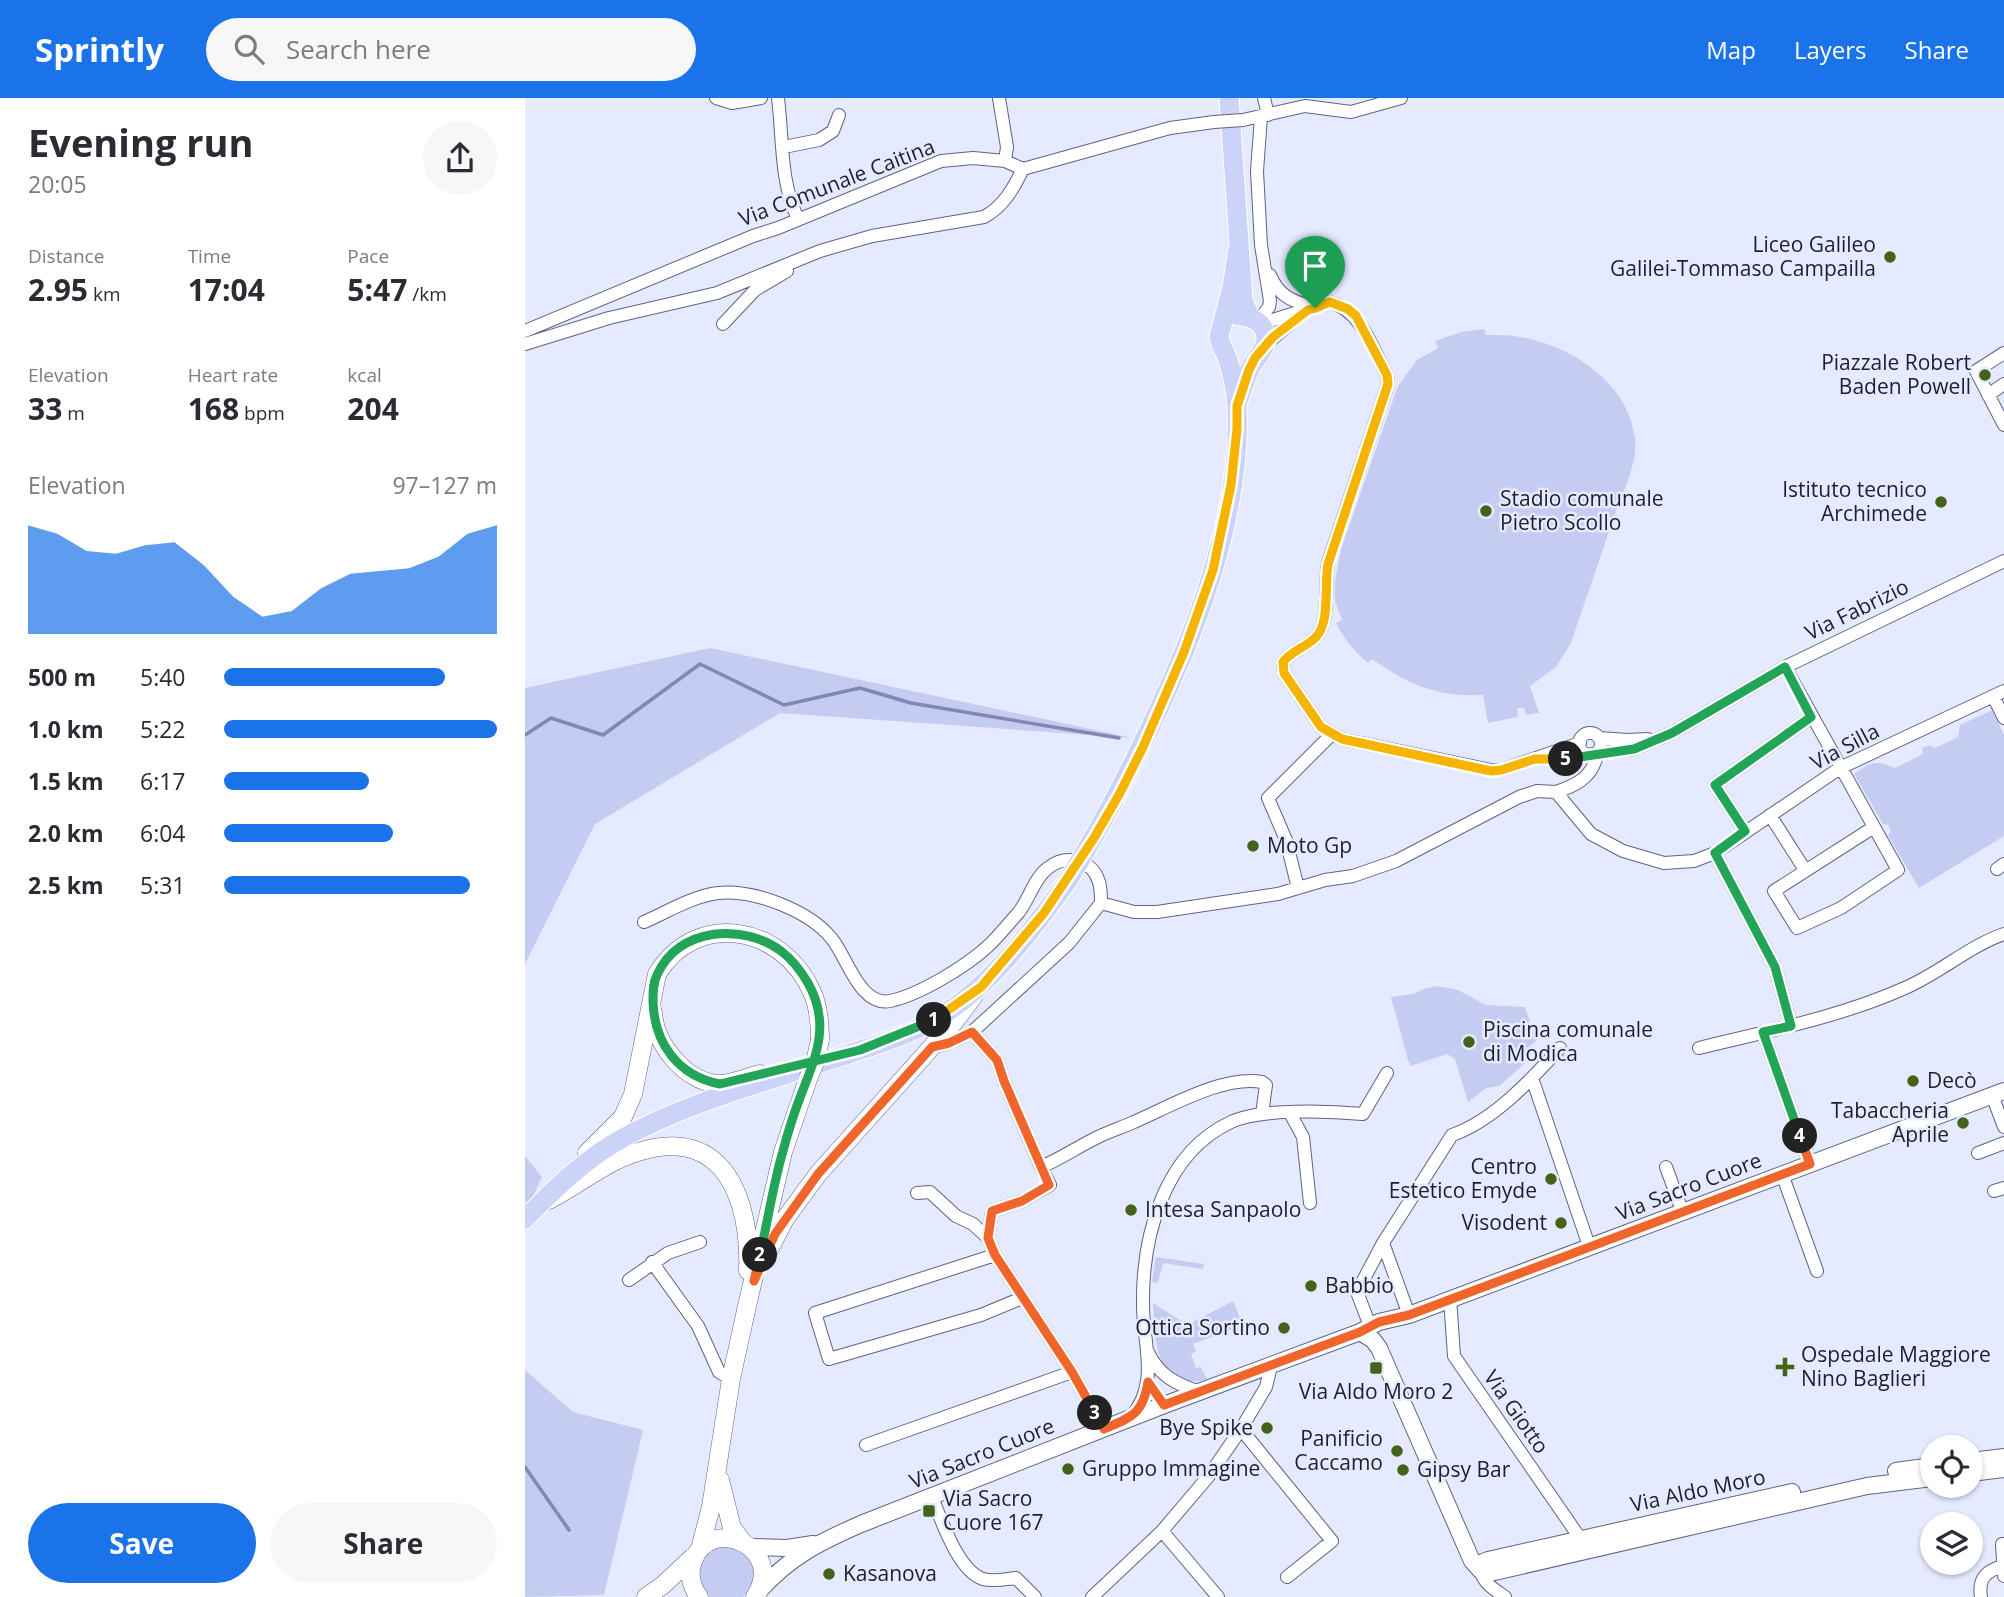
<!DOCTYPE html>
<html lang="en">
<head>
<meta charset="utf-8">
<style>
	body { margin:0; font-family:"Open Sans",sans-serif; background:#f7f7f7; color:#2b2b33; height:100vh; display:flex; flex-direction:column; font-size:26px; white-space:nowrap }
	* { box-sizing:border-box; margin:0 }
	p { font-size:23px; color:#7c7c81 }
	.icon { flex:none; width:38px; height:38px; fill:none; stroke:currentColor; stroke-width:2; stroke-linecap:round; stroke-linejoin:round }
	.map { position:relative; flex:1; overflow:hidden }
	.side { display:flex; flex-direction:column; background:#fff; width:525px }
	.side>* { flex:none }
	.fabs { position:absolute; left:1395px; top:1337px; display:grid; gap:14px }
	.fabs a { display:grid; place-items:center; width:63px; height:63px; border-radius:50%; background:#fff; box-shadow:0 2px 5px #0004; font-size:35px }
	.pin { position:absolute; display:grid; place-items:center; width:60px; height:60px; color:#fff; margin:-72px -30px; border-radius:50% 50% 50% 0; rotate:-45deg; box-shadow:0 0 7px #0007 }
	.pin .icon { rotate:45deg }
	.km { position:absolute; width:35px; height:35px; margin:-18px; border-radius:50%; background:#222; color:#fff; font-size:19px; line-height:35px; text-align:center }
	.round { display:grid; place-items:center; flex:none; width:74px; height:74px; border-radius:37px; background:#f7f7f7 }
	.headline { display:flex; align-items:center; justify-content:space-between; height:119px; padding:0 28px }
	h1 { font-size:38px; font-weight:700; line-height:52px }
	.figures { display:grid; grid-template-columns:repeat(3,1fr); gap:10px; height:119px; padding:7px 28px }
	.figures div { display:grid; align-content:center }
	.figures b { font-size:30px; font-weight:700 }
	.figures small { font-size:19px; font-weight:400 }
	.figures p { font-size:19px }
	.chart { height:196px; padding:14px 28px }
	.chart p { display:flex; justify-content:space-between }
	.chart svg { width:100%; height:126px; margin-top:7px; fill:#1a73e8; opacity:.7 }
	.action { display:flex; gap:14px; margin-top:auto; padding:14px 28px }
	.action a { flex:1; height:80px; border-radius:42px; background:#1a73e8; color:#fff; font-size:28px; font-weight:700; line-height:80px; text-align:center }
	.action a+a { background:#f7f7f7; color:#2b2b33 }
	ul { padding:0 28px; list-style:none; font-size:23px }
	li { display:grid; grid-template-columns:112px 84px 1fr; align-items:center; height:52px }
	li i { height:18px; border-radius:9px; background:#1a73e8 }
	header { display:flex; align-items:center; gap:42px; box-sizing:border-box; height:98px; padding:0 35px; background:#1a73e8; color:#fff }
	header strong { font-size:33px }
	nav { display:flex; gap:38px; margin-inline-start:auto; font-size:24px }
	.search { width:490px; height:63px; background:#f7f7f7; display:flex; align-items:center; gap:18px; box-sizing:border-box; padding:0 24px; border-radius:38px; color:#7c7c81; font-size:26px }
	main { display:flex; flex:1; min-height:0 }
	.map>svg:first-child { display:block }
</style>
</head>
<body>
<header>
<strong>Sprintly</strong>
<div class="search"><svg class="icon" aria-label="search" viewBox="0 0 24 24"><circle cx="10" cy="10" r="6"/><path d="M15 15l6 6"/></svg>Search here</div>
<nav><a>Map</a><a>Layers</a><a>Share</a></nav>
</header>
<main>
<section class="side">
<div class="headline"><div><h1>Evening run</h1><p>20:05</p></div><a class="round"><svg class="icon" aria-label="share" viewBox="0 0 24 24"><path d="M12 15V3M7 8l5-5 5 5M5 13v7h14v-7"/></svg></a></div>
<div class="figures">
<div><p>Distance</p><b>2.95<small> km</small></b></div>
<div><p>Time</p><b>17:04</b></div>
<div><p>Pace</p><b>5:47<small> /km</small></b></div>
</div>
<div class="figures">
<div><p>Elevation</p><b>33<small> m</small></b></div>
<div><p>Heart rate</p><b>168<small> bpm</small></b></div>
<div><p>kcal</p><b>204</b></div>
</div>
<div class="chart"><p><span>Elevation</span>97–127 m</p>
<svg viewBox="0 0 160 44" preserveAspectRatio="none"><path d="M0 44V6L10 9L20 15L30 16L40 13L50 12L60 20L70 31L80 38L90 36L100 28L110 23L120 22L130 21L140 17L150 9L160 6V44z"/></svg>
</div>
<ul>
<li><b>500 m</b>5:40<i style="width:81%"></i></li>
<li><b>1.0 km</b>5:22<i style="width:100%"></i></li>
<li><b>1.5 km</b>6:17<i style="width:53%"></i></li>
<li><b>2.0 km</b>6:04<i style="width:62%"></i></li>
<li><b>2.5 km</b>5:31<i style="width:90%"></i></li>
</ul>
<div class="action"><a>Save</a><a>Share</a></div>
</section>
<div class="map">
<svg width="1479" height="1499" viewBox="0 0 1479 1499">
	<rect width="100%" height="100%" fill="#e6eaff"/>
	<path fill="#c5ccf1" d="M959 231 961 237C977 237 993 237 1009 242 1055 254 1105 290 1110 341 1113 364 1099 391 1091 413 1076 457 1061 501 1046 545L1031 569 1005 588 1014 615 1001 617 999 610H992L993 619 963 625 958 597C912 599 884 587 847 561L843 565C829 553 819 541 811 525L817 522 810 503V483L816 451 873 288 892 262 913 250 910 243 936 234Z
		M185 550 608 640 255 615 70 726 0 866V590Z
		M1467 612 1479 637V738L1394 790 1363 738 1366 733 1363 727 1358 726 1329 676C1347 663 1350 662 1370 670L1398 656 1397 650 1405 647 1410 650 1433 639 1435 627Z
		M911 888 933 892 961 907 1000 909 1007 930 1015 939 1001 952 999 966 974 988 961 990 943 1004 930 961 922 956 886 968 883 962 866 899 889 896 898 891Z
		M0 1058 17 1079 0 1115Z
		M631 1159 679 1166 678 1171 638 1165 633 1185 627 1184Z
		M708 1203 715 1220 721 1226 668 1246 671 1254 666 1256 671 1270 676 1269 682 1281C674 1284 668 1284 660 1281 627 1273 630 1232 628 1205L661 1226 666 1225Z
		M0 1272 48 1314 118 1332 79 1497 0 1499Z
		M198 1447C202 1448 210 1448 215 1450 234 1460 233 1486 218 1499H185C172 1489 168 1466 182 1454 186 1451 193 1449 198 1447Z"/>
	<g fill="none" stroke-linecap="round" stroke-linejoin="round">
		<path stroke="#8088b4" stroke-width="3.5" d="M0 637 26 620 78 637 175 566 259 607 335 590 386 605 594 640
			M0 1369 44 1432"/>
		<defs>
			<path id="minor" d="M191 0 207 5 236 0
				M253 0C258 41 255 84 273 121
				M474 0 482 49 480 63
				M739 0 743 17
				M718 22 780 8 826 14 876 0
				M259 49 294 42 308 33 314 17
				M745 177C754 199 768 203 789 210
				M733 223 744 209 745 203 736 147 732 73 736 19
				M198 226 230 192 262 173
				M735 226 805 204C837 213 847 250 862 277L863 286 803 465C799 486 806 528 789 541 779 550 766 553 758 564L759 575 796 629 817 641 966 672H976L1055 645
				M0 233 228 138 253 130 416 63 448 60 480 63 498 71 645 30 689 24
				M0 246 84 220 192 195 295 153 347 138 459 119C479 108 488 91 498 71
				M740 247 774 218
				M1479 255 1451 273 1479 327
				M1463 297 1479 286
				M1260 569 1373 772 1316 810 1272 830 1249 793 1349 729
				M1468 598 1479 620
				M1054 646a11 11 0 1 1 22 0a11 11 0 1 1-22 0Z
				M1074 640 1103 642 1123 641
				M1072 655 1109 651 1147 635 1260 569 1479 463
				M1025 661 1055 659 1062 656
				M1031 694C1049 688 1065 681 1071 661L1068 656
				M1245 717 1280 772
				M1220 733 1190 687 1286 619
				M1190 755 1250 869 1266 928
				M1472 771 1479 766
				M773 790 761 742 743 700 806 637
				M576 805 609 814H632L753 796 800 782 828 778 871 763 994 699 1012 693 1031 694 1066 736 1098 753 1139 765 1169 763 1190 755 1315 670 1479 593
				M119 824C142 814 168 798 193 795 229 791 285 813 307 841 322 859 335 909 365 903 394 897 440 869 462 849 473 839 484 825 494 814 504 801 510 779 523 770 541 756 567 761 574 784 576 790 576 798 576 805L544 845 447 934 424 945 408 949
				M447 934 472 962 479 983 516 1069
				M1238 934 1285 1066
				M1174 950C1243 933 1315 919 1380 890 1415 875 1444 848 1479 836
				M1007 980 1064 1148
				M1467 997 1479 1029
				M765 1015 778 1039 785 1105
				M1453 1055 1479 1045
				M1141 1069 1158 1115
				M1257 1076 1292 1173
				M1469 1093 1479 1090
				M392 1095 405 1094 431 1118 448 1126 463 1140
				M858 1145 884 1217
				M470 1157 290 1215 304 1261 456 1217 497 1200
				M127 1164 173 1228 194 1274 206 1281
				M104 1182 143 1155 175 1144
				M925 1200 929 1258 1055 1440
				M845 1228 832 1194 858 1145 927 1037C968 1023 1006 982 1035 950
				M623 1254C634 1278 651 1286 675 1294
				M606 1319C635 1285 618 1247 618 1207 617 1138 639 1055 706 1024 735 1010 806 1013 838 1016L862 975
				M579 1331 547 1274 470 1157 463 1140 467 1113 497 1103 525 1087 516 1069C535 1061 551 1050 569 1041 582 1034 596 1030 609 1024 644 1009 698 977 737 984L741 987 737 1016
				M716 1331 807 1443 762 1479
				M341 1347 547 1274
				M407 1399C416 1421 433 1473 458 1481 468 1484 481 1481 491 1480L510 1499
				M637 1433 693 1499
				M1479 1446H1477L1479 1478
				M956 1473C958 1485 970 1492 980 1499
				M567 1499 637 1433 683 1379 716 1331 741 1289 746 1268
				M1456 1499C1453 1480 1461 1473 1478 1468"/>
			<path id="tertiary" d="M835 1234 848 1242 854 1250 947 1463 956 1473 965 1475 1342 1388 1407 1380
				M1446 1363 1479 1359
				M1371 1373 1407 1368
				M1446 1375 1479 1371
				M226 1449 262 1450 288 1446
				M956 1473 958 1464 963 1462 1267 1394
				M235 1492C266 1458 295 1444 336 1426L639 1307 835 1234 854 1224 884 1217 1479 993"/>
			<path id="secondary" d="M128 914C129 945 160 983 192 986 205 987 222 979 235 976
				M62 1055 98 1019 108 996 132 876C172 811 258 828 287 894 294 909 295 925 295 942
				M24 1102C55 1086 80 1064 113 1054 200 1026 226 1104 223 1173
				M243 1154 260 1121 293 1076 430 923 448 899
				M195 1382 207 1430 217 1443
				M175 1451 186 1409 206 1281 222 1208 258 1054 283 981
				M121 1499 138 1487 168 1459
				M174 1499C166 1488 163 1476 168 1463 186 1415 262 1450 230 1499"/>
			<path id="primary" d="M704 0 718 202 725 219
				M713 303C717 293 720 281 725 271 729 262 737 256 740 246 745 229 729 217 713 218
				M659 554C689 480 716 390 712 310 711 294 708 278 703 262 700 253 695 248 694 238L707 190 713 151
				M0 1121C29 1091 61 1060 98 1040 159 1006 230 987 296 965 334 952 376 941 411 921 465 889 505 835 542 784"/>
		</defs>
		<use href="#minor" stroke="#5e6481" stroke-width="14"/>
		<use href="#tertiary" stroke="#5e6481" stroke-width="18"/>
		<use href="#secondary" stroke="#5e6481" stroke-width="19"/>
		<use href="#primary" stroke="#fff" stroke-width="21"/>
		<use href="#minor" stroke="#fff" stroke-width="12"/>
		<use href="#tertiary" stroke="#fff" stroke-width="16"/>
		<use href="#secondary" stroke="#fff" stroke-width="18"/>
		<use href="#primary" stroke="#ccd3f9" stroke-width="19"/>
		<defs>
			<path id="minor-bridge" d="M689 24 718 22"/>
			<path id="secondary-bridge" d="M283 981 290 964 295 942"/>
			<path id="primary-bridge" d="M542 784C588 710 625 634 659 554"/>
		</defs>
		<use href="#minor-bridge" stroke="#5e6481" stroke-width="14" stroke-linecap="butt"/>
		<use href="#secondary-bridge" stroke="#5e6481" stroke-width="19" stroke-linecap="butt"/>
		<use href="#primary-bridge" stroke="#fff" stroke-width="21" stroke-linecap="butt"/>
		<use href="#minor-bridge" stroke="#fff" stroke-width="12"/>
		<use href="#secondary-bridge" stroke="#fff" stroke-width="18"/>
		<use href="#primary-bridge" stroke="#ccd3f9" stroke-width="19"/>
	</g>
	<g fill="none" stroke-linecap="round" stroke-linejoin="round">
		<defs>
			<path id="split-1" d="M409 922 456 889 519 815 569 740 595 695 618 649 659 554 688 472 706 387 712 331V308L724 272 730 260 748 239 783 212 790 210"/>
			<path id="split-2" d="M235 1157C243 1122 248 1087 258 1053 263 1034 269 1015 276 997 291 958 306 926 283 885 276 873 268 862 256 853 218 825 153 829 132 877 128 885 128 894 128 903 129 945 153 978 195 986L335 952 409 922"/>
			<path id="split-3" d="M235 1157 229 1183 250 1136 293 1076 407 949 424 945 447 934 472 962 479 983 524 1087 497 1103 467 1113 463 1140 470 1157 547 1274 570 1315"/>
			<path id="split-4" d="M570 1315 579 1331C607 1319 618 1316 623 1284L639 1307 835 1234 854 1224 884 1217 1285 1066 1275 1038"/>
			<path id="split-5" d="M1041 661 1109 651 1147 635 1260 569 1286 619 1190 687 1220 733 1190 755 1250 869 1266 928 1238 934 1275 1038"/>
			<path id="split-6" d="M790 210 805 204 823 211 831 218 862 277 863 286 803 466C799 486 806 528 789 541 779 550 766 553 758 564L759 575 796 629 817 641 966 673 976 672 1010 661H1041"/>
		</defs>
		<use href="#split-1" stroke="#fff" stroke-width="14"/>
		<use href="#split-2" stroke="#fff" stroke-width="14"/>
		<use href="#split-3" stroke="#fff" stroke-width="14"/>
		<use href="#split-4" stroke="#fff" stroke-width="14"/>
		<use href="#split-5" stroke="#fff" stroke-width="14"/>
		<use href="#split-6" stroke="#fff" stroke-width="14"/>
		<use href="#split-1" stroke="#f5b400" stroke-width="9"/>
		<use href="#split-2" stroke="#22a559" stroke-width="9"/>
		<use href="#split-3" stroke="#f0652b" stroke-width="9"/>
		<use href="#split-4" stroke="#f0652b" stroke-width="9"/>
		<use href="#split-5" stroke="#22a559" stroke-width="9"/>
		<use href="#split-6" stroke="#f5b400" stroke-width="9"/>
	</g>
	<g fill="#426318" stroke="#e6eaff" stroke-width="2.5">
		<circle cx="1365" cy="159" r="7"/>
		<circle cx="1460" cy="277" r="7"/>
		<circle cx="1416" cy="404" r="7"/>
		<circle cx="961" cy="413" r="7"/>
		<circle cx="728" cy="748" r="7"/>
		<circle cx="944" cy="944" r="7"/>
		<circle cx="1388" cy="983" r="7"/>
		<circle cx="1438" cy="1025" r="7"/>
		<circle cx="1026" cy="1081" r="7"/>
		<circle cx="606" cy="1112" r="7"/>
		<circle cx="1036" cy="1125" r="7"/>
		<circle cx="786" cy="1188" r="7"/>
		<circle cx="759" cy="1230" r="7"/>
		<path d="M1256.5 1258.5h7v7h7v7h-7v7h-7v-7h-7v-7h7z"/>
		<rect x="844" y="1263" width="14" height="14" rx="3.5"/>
		<circle cx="742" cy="1330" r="7"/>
		<circle cx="872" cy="1353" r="7"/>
		<circle cx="543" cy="1371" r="7"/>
		<circle cx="878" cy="1372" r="7"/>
		<rect x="397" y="1406" width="14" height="14" rx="3.5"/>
		<circle cx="304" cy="1476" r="7"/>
	</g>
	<g text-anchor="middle" stroke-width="5" stroke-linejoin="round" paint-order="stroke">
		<g font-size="21" fill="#1d1f2c" stroke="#e6eaff">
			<text transform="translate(312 85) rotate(-21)" y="7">Via Comunale Caitina</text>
			<text transform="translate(1332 512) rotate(-26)" y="7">Via Fabrizio</text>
			<text transform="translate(1320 649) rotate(-28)" y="7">Via Silla</text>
			<text transform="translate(1164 1089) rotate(-21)" y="7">Via Sacro Cuore</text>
			<text transform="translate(991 1314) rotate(55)" y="7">Via Giotto</text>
			<text transform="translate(457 1356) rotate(-22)" y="7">Via Sacro Cuore</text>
			<text transform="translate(1173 1393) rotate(-12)" y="7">Via Aldo Moro</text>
		</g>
		<g font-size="21" fill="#1d1f2c" stroke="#e6eaff" text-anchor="start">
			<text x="1351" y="154" text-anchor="end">Liceo Galileo<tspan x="1351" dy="24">Galilei-Tommaso Campailla</tspan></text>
			<text x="1446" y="272" text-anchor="end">Piazzale Robert<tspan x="1446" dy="24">Baden Powell</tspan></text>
			<text x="1402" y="399" text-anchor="end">Istituto tecnico<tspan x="1402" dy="24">Archimede</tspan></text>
			<text x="975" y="408">Stadio comunale<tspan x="975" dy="24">Pietro Scollo</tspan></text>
			<text x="742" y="755">Moto Gp</text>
			<text x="958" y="939">Piscina comunale<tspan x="958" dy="24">di Modica</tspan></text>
			<text x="1402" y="990">Decò</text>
			<text x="1424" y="1020" text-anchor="end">Tabaccheria<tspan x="1424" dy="24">Aprile</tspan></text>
			<text x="1012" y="1076" text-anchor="end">Centro<tspan x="1012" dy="24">Estetico Emyde</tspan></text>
			<text x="620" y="1119">Intesa Sanpaolo</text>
			<text x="1022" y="1132" text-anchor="end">Visodent</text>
			<text x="800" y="1195">Babbio</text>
			<text x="745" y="1237" text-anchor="end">Ottica Sortino</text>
			<text x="1276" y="1264">Ospedale Maggiore<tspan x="1276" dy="24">Nino Baglieri</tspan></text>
			<text x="851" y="1301" text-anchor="middle">Via Aldo Moro 2</text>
			<text x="728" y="1337" text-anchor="end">Bye Spike</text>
			<text x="858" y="1348" text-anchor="end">Panificio<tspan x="858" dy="24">Caccamo</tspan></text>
			<text x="557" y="1378">Gruppo Immagine</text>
			<text x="892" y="1379">Gipsy Bar</text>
			<text x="418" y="1408">Via Sacro<tspan x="418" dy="24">Cuore 167</tspan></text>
			<text x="318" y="1483">Kasanova</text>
		</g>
	</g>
</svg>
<div class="fabs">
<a><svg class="icon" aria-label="locate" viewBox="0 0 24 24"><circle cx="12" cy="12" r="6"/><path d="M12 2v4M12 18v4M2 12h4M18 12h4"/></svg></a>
<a><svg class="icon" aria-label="layers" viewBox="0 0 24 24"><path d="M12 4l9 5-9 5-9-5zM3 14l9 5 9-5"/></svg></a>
</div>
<div class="pin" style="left:790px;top:210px;background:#1e9e55"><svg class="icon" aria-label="arrive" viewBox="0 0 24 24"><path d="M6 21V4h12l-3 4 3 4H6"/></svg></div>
<b class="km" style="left:409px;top:922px">1</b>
<b class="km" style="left:235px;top:1157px">2</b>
<b class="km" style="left:570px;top:1315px">3</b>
<b class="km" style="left:1275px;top:1038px">4</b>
<b class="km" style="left:1041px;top:661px">5</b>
</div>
</main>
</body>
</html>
